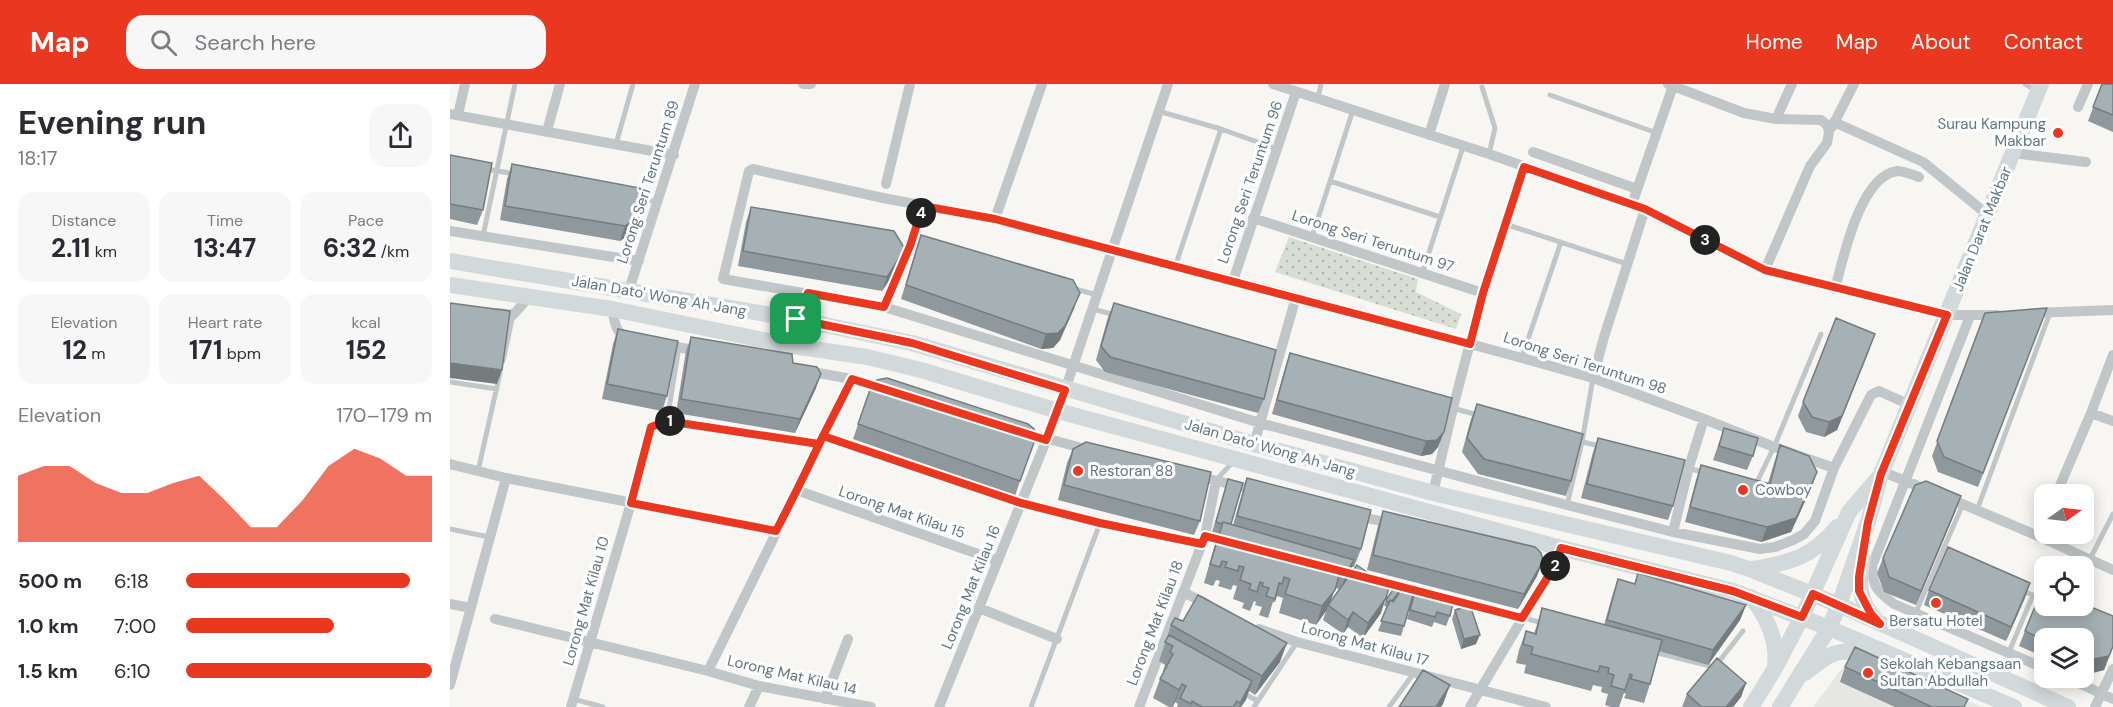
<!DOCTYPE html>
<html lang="en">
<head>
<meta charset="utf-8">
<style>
	body { margin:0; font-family:"DM Sans",sans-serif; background:#f7f7f7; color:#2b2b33; height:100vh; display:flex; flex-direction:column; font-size:22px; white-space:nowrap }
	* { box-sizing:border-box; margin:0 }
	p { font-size:20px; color:#7c7c81 }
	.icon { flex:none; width:33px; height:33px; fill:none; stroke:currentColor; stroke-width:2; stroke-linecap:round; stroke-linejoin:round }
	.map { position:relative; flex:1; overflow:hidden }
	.side { display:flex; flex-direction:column; background:#fff; width:450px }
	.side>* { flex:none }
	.needle { width:39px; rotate:76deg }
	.controls { position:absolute; left:1584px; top:400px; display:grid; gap:12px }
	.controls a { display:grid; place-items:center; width:60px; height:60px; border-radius:12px; background:#fff; box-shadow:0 3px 15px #0003; font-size:30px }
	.pin { position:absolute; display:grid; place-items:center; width:51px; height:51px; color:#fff; margin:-26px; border-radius:12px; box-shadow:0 3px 9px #0006 }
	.km { position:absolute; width:30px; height:30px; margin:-15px; border-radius:50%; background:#222; color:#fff; font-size:16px; line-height:30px; text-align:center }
	.round { display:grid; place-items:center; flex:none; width:63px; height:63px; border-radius:18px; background:#f7f7f7 }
	.head { display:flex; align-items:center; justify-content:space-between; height:102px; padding:0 18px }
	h1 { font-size:33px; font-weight:700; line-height:45px }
	.metrics { display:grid; grid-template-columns:repeat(3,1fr); gap:9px; height:102px; padding:6px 18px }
	.metrics div { display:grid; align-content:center; border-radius:15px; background:#f7f7f7; text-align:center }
	.metrics b { font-size:26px; font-weight:700 }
	.metrics small { font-size:16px; font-weight:400 }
	.metrics p { font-size:16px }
	.chart { height:168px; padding:12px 18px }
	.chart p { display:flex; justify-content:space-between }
	.chart svg { width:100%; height:108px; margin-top:6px; fill:#ea371f; opacity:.7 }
	ul { padding:0 18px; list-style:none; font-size:20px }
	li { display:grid; grid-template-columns:96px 72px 1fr; align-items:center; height:45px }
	li i { height:15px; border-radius:8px; background:#ea371f }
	header { display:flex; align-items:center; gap:36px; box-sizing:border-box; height:84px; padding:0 30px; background:#ea371f; color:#fff }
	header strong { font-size:28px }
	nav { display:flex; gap:33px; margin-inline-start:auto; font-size:21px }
	.search { width:420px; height:54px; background:#f7f7f7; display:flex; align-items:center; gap:15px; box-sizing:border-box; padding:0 21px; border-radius:18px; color:#7c7c81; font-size:22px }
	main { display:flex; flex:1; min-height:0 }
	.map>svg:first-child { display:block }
</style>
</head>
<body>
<header>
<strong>Map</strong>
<div class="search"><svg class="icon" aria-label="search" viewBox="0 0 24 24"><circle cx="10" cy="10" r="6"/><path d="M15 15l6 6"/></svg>Search here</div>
<nav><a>Home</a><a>Map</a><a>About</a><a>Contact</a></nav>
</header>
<main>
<section class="side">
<div class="head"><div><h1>Evening run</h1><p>18:17</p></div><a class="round"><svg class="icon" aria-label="share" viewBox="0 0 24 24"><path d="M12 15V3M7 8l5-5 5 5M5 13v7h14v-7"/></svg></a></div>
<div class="metrics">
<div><p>Distance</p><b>2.11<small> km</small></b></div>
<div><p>Time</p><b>13:47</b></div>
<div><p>Pace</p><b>6:32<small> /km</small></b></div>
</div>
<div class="metrics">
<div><p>Elevation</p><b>12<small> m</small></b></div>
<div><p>Heart rate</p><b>171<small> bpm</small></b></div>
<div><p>kcal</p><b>152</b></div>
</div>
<div class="chart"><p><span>Elevation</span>170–179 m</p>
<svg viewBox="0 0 160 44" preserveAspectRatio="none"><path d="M0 44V17L10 13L20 13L30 20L40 24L50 24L60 20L70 17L80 27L90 38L100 38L110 27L120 13L130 6L140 10L150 17L160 17V44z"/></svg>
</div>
<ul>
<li><b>500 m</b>6:18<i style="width:91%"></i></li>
<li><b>1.0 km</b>7:00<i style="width:60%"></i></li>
<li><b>1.5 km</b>6:10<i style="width:100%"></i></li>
</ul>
</section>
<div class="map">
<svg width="1663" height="623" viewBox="0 0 1663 623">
	<defs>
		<pattern id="grass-dots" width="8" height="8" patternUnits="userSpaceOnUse" patternTransform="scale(1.5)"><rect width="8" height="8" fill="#d9ded4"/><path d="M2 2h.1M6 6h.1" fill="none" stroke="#b3b9b1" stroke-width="1.8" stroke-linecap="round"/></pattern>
	</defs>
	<rect width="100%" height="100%" fill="#f7f6f3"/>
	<path fill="#e7e8e6" d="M1402 571 1533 623H1363Z"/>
	<path fill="url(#grass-dots)" d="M839 153 968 195 966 208 1011 230 1006 245 825 188Z"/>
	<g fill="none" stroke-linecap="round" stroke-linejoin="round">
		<path stroke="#c1c7c9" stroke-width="5" d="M1575 0 1587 7
			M1032 3 1045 44 1039 70
			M1100 11 1207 49
			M868 14 871 0
			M708 27 771 45 827 65
			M166 60 183 0
			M36 85 65 90
			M880 97 990 133
			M186 114 207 118
			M1055 140 1177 180
			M33 152 65 0
			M862 153 903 26
			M725 183 771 45
			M972 190 1013 63
			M622 204 647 211
			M642 225 666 231
			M1072 273 1111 158
			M53 277 63 231
			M0 298 47 305
			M1002 324 1028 331
			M217 337 229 263
			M373 352 571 419 650 439 752 460
			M1124 356 1150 362
			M1226 380 1255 389
			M28 387 50 289
			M766 396 784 377
			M1303 401 1307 398 1324 363 1371 250
			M181 419 201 343 217 337 369 360
			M1117 421 1132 358 1143 294
			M1527 426 1600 229
			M0 445 39 453
			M1640 475 1663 430
			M925 496 1093 539
			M1571 506 1594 516
			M1466 528 1513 420
			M1204 568 1264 583
			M1559 568 1583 511
			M1267 580 1293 547
			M791 608 808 617
			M123 615 153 623
			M581 623 650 439
			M804 623 847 558
			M939 623 964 589"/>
		<path stroke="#c1c7c9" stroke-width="10" d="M353 0H361
			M823 0 1039 70 1182 120 1315 186 1496 231H1547
			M1218 0 1294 29 1326 35 1371 36 1377 41 1379 48 1377 59 1360 82 1315 186
			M1628 23 1638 0
			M0 30 224 71
			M8 31 15 0
			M1326 35 1342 0
			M1384 38 1473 78 1538 131
			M1382 43 1404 0
			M97 47 110 0
			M979 51 995 0
			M1083 68 1187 105
			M1563 69 1636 78
			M436 100 460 0
			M1182 120 1223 2
			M803 134 1033 209
			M545 135 592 0
			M0 147 189 177
			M783 197 846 8
			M1385 205C1393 175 1410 92 1447 87 1454 87 1463 91 1469 93
			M179 206 245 0
			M434 223 461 162 473 122
			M162 225C164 236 166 249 176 254
			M48 229 63 231 80 212
			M1583 229 1663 226
			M1520 232 1422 482C1423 504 1427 507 1444 520L1594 584
			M346 235 358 209
			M215 261 250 267
			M357 287 402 295 435 305
			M1143 294 1154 253 1195 125
			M1641 329 1663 337
			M573 348 639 366
			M804 360 846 213
			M0 380 56 394 326 447
			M1384 384 1324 363 1254 335 1143 294 1072 274 846 213 545 135 433 114 303 85 299 87 273 195 434 223 810 339 1117 421 1223 448 1310 465 1325 463 1343 456 1354 450 1365 437 1384 384 1421 311 1429 307 1460 321
			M1433 388 1478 406
			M747 392 808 407
			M346 406 548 477
			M983 409 1003 324 1033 209 1074 83
			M1606 411 1641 329 1663 271
			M1496 413 1588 452 1663 486
			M905 431 942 440
			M1223 448 1239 383 1254 335
			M1588 452 1594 437
			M1080 474 1105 480
			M733 508 757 520
			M0 520 21 524
			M529 524 607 555
			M45 535 258 587 309 602 421 623
			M809 545 847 558 1096 623
			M258 587 402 295
			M1618 594 1663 615
			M0 601 56 394
			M375 615 398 555
			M121 623 181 419
			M299 623 309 602
			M489 623 608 327 718 0
			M689 623 755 452 766 397
			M1020 623 1107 476
			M1645 623 1663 585"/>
		<path stroke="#d2d9db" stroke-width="16" d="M0 177 346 235 462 259 804 360 983 409 1281 479 1302 486 1389 521 1618 623
			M0 201 162 225 343 262 417 273 471 286 608 327 785 375 1111 464 1283 507 1379 544 1564 623
			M1413 475C1408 501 1408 516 1427 537
			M1303 485C1339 479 1363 473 1387 443
			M1301 513C1317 533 1328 556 1325 582
			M1355 589C1383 567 1388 563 1424 572
			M1301 623 1324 586 1352 533 1399 428 1428 394
			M1330 623 1379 544 1389 521 1418 438 1431 390 1591 0"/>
	</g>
	<path fill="#8f989c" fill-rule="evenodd" d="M1652 0H1663V48L1638 37Z
		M0 71 33 126 27 141 0 135Z
		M62 80 185 146 170 157 50 136 57 95Z
		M301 123 455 165 450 180 432 207 288 182 296 138Z
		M471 151 625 223 610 256 603 264 591 265 451 215 466 166Z
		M664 219 814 315 808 329 655 288 646 276 658 233Z
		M1597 224 1528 403 1488 388 1482 372 1535 229Z
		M168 245 217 312 212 327 152 315 163 260Z
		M241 253 343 279 366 304 345 349 226 329 236 267Z
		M1420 265 1387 346 1374 353 1356 348 1348 332 1353 318Z
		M840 269 994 348 988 363 982 370 971 372 822 330 835 284Z
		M421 303 570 397 565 412 403 355Z
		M1027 320 1121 397 1116 412 1028 390 1012 368 1021 335Z
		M1274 344 1303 372 1297 386 1263 376Z
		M1148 354 1223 422 1218 436 1131 414 1143 368Z
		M1330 361 1367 388 1362 402 1341 448 1311 458 1235 438 1246 396 1251 381 1318 399 1325 376Z
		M623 365 750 437 744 451 608 416 617 379Z
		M797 394 911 465 904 483H902L898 494 931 529 913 554 898 543 893 550 873 536 876 527 866 541 829 529 833 514 827 512 825 518H823L818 534 809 531 812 523 805 521 806 518 804 517 800 527 792 524 794 519 783 515 787 502 783 501 781 506 768 502 770 497 766 496 763 502 754 499 768 450 762 448 778 395 781 440 783 441 791 413ZM885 504 890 505 880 519Z
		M1506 426 1466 521 1434 508 1427 489 1433 474Z
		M933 427 1087 492 1068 525 917 486 928 442Z
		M1188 489 1296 521 1290 536 1258 581 1209 567 1200 600 1194 619 1174 614 1176 610 1174 609 1169 623H1161L1155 621 1158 610 1151 608 1152 603 1143 601 1141 607 1074 589 1076 581 1066 579 1069 566 1076 547 1084 550 1092 524 1154 541 1163 509 1168 495 1184 500Z
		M1580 499 1556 557 1474 521 1479 506Z
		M947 500 954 542 951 552 928 547 937 524 934 521 936 516Z
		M965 508 1000 532 996 542 984 538 982 543 957 535Z
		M1005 526 1026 560 1011 565 1002 535Z
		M1663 532V563L1654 586 1634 591V555H1594V573L1569 562 1575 547Z
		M721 541 830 578 805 611 799 607 791 623H727L728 620 725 618 723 623H719L703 614 710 595 714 588 713 587 715 581 709 577Z
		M1395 583 1515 623H1445L1390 598Z
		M1296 599 1291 613 1283 623H1232L1237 610Z"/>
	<path fill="#747c7f" d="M190 132 185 146 170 157 175 142Z
		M455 165 450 180 432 207 437 193Z
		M630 209 610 256 603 264 591 265 596 250Z
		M1425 250 1387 346 1374 353 1379 338Z
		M0 279 52 286 47 300 0 294Z
		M371 290 366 304 345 349 350 335Z
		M994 348 988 363 982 370 971 372 976 357Z
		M1367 388 1362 402 1341 448 1311 458 1317 443Z
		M1511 412 1506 426 1466 521 1471 507Z
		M904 476 898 495 891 505 898 486Z
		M1093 477 1087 492 1068 525 1074 510Z
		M1580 499 1575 514 1556 557 1561 543Z
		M885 506 876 527 866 541 872 522Z
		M936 514 931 529 913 554 918 539Z
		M1296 521 1290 536 1258 581 1263 566Z
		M903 528 898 543 893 550 898 536Z
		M1030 551 1026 560 1011 565 1014 555Z
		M837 559 830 578 805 611 812 592Z
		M1663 562 1654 586 1634 591 1639 576Z
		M802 597 796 616 791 623H789Z
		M1296 599 1291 613 1283 623H1276Z
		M732 600 725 618 722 623 729 606Z
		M1000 601 993 620 991 623H986Z"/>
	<path fill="#a6b1b5" stroke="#747c7f" stroke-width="1.5" d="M1652 0H1663V31L1643 23Z
		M0 71 42 79 33 126 0 120Z
		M62 80 195 105 190 132 175 142 55 122Z
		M301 123 444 147 455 165 437 193 293 167Z
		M471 151 623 196 630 209 615 242 608 249 596 250 456 201Z
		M0 219 60 227 52 286 0 279Z
		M664 219 826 266 814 315 660 273 651 262Z
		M1597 224 1533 389 1494 373 1487 357 1535 229Z
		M1386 234 1425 250 1392 332 1379 338 1362 333 1353 318Z
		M168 245 228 257 217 312 157 300Z
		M241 253 342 270 343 279 367 283 371 290 350 335 231 315Z
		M840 269 1002 314 994 348 987 356 976 357 827 316Z
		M437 294 578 340 584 345 586 353 570 397 408 340 421 303 427 296Z
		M1027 320 1133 350 1121 397 1034 375 1017 354Z
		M1274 344 1308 354 1303 372 1269 362Z
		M1148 354 1235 376 1223 422 1137 400Z
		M636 358 761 388 750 437 614 401 623 365Z
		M1330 361 1359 372 1367 388 1346 434 1317 443 1240 423 1251 381 1320 400Z
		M797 394 921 426 911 465 787 432Z
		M778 395 793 399 781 440 773 438 772 440 766 438Z
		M1476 397 1511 412 1471 507 1439 493 1433 474 1465 401Z
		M933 427 1085 463 1091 469 1093 477 1074 510 923 471Z
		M773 438 904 476 898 486 891 485 885 506 872 522 835 510 840 495 834 493 832 500 829 499 825 515 816 512 819 504 812 502 813 499 810 498 807 508 799 505 801 500 790 496 794 483 789 482 788 487 775 483 777 478 772 477 770 483 760 480Z
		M1498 463 1580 499 1561 543 1479 506Z
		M907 481 939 504 936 514 918 539 903 528 898 536 878 521Z
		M1188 489 1296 521 1263 566 1157 536 1168 495 1185 500Z
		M947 500 952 504 942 517 940 516 939 519 936 516Z
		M954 502 964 507 954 542 931 537 940 516 943 518Z
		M1593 503H1594V522H1634V520L1663 532V562L1659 572 1639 576 1634 574V555H1594V556L1575 547Z
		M965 508 1003 519 1000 532 987 528 985 533 960 526Z
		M748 511 837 559 812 592 721 541 725 534 733 537Z
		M1020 521 1030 551 1014 555 1005 526Z
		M1092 524 1212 556 1200 600 1181 595 1182 591 1180 590 1175 606 1161 602 1164 591 1158 589 1159 584 1150 582 1148 588 1081 570 1083 563 1073 560 1076 547 1086 550Z
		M719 551 802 597 790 619 787 617 783 623H752L742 617 741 620 730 614 736 602 732 600 729 606 710 595 723 570 720 568 723 562 715 558Z
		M1405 563 1518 615 1514 623H1482L1395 583Z
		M1267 574 1296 599 1276 623H1252L1237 610Z
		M973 586 1000 601 986 623H949Z"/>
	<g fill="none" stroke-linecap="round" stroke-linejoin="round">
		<defs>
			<path id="route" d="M346 235 462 259 615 306 596 356 402 295 373 352C358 384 342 416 326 447L181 419 201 343 217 337 369 360 373 352 571 419 650 439 752 460 755 452 1072 534 1106 480 1111 464 1283 507 1352 533 1363 510 1430 540 1421 530 1409 507V493L1418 438 1431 390 1497 231 1315 186 1195 125 1074 83 1033 209 1020 260 545 135 473 122 460 162 434 223 358 209 346 235"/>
		</defs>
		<use href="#route" stroke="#fff" stroke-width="12"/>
		<use href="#route" stroke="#ea371f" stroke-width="8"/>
	</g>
	<g fill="#ea371f" stroke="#fff" stroke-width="2">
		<circle cx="1608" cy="49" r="6"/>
		<circle cx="628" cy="387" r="6"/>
		<circle cx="1293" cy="406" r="6"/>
		<circle cx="1486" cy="519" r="6"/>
		<circle cx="1418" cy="589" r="6"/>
	</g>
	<g text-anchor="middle" stroke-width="6" stroke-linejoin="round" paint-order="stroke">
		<g font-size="15" fill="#60767f" stroke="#fff" text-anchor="start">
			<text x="1596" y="45" text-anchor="end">Surau Kampung<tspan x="1596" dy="17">Makbar</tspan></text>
			<text x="640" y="392">Restoran 88</text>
			<text x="1305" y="411">Cowboy</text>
			<text x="1486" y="542" text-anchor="middle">Bersatu Hotel</text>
			<text x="1430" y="585">Sekolah Kebangsaan<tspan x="1430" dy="17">Sultan Abdullah</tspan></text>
		</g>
		<g font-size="15" fill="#60767f" stroke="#fff">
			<text transform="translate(198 98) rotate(-72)" y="5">Lorong Seri Teruntum 89</text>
			<text transform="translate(800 98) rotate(-71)" y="5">Lorong Seri Teruntum 96</text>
			<text transform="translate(1532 145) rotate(-68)" y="5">Jalan Darat Makbar</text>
			<text transform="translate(923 157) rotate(18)" y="5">Lorong Seri Teruntum 97</text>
			<text transform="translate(209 212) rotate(10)" y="5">Jalan Dato' Wong Ah Jang</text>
			<text transform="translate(1135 279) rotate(18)" y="5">Lorong Seri Teruntum 98</text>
			<text transform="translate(820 364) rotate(16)" y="5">Jalan Dato' Wong Ah Jang</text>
			<text transform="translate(452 428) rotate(19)" y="5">Lorong Mat Kilau 15</text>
			<text transform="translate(521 503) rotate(-68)" y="5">Lorong Mat Kilau 16</text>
			<text transform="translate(136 517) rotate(-74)" y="5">Lorong Mat Kilau 10</text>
			<text transform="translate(705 539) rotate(-69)" y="5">Lorong Mat Kilau 18</text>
			<text transform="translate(915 560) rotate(15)" y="5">Lorong Mat Kilau 17</text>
			<text transform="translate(342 591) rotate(13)" y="5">Lorong Mat Kilau 14</text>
		</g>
	</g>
</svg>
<div class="controls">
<a><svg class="needle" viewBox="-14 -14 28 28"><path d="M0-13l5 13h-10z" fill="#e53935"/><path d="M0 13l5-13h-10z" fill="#7c7c81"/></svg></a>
<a><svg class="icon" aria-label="locate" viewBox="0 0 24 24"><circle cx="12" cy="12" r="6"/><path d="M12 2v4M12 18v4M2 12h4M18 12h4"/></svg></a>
<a><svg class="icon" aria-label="layers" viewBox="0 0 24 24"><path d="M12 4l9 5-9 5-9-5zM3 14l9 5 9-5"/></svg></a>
</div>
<div class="pin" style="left:346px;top:235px;background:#1e9e55"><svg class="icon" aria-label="arrive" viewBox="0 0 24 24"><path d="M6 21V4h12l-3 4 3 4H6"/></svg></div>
<b class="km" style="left:220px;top:337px">1</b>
<b class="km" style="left:1105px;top:482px">2</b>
<b class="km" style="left:1255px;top:156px">3</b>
<b class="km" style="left:471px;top:129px">4</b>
</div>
</main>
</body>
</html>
